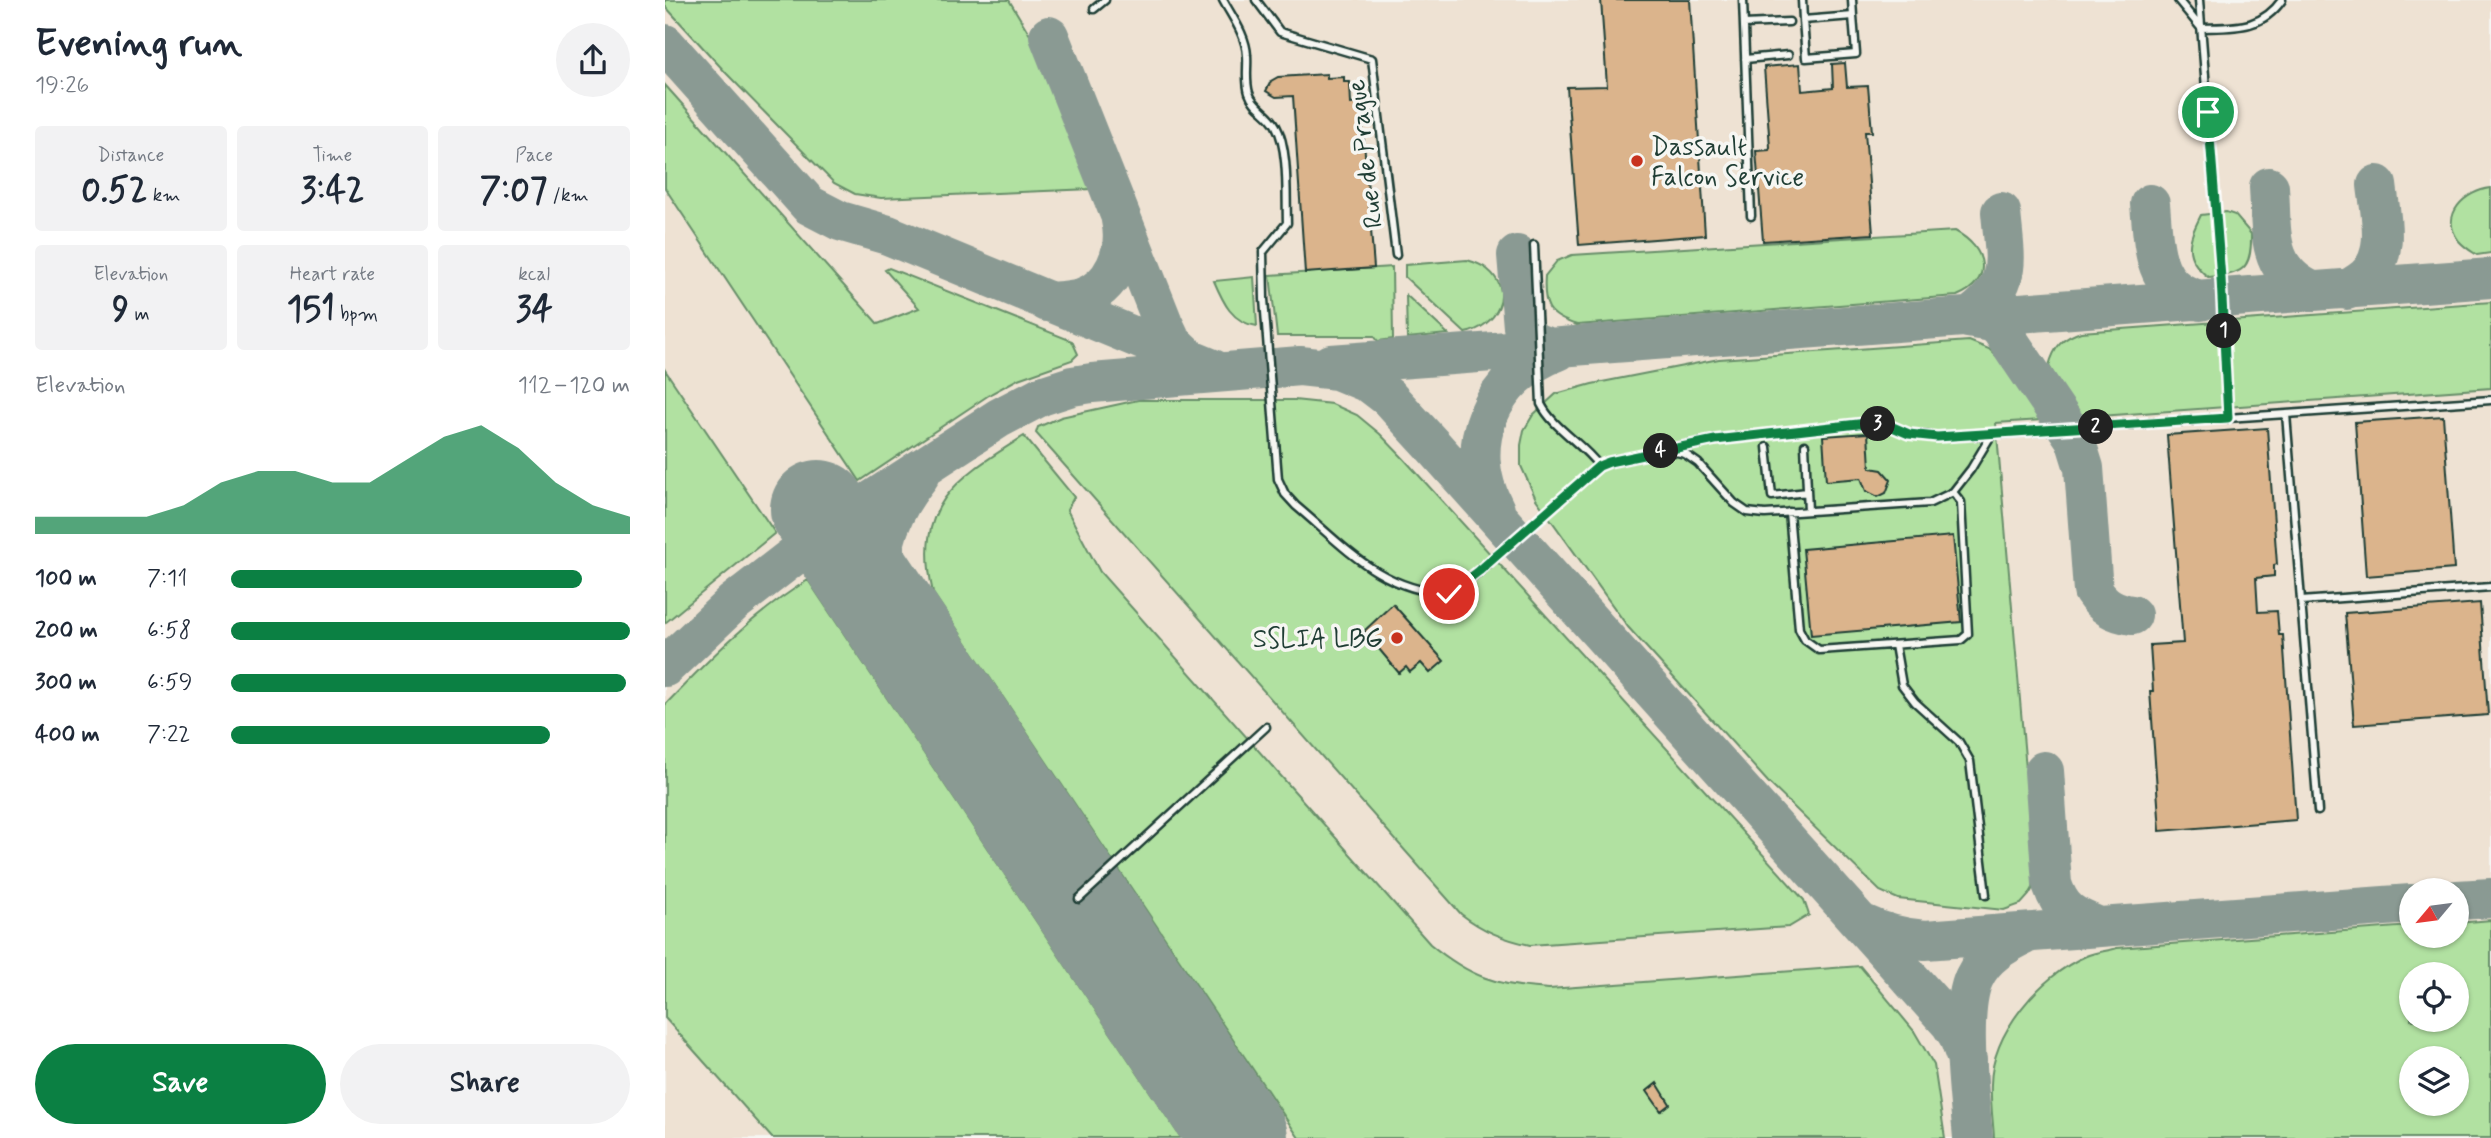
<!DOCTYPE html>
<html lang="en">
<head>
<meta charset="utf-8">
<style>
	body { margin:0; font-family:Mynerve,sans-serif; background:#f2f2f3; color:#1f2937; height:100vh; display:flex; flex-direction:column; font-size:26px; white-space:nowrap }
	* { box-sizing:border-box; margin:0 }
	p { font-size:23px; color:#747a83 }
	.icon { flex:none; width:38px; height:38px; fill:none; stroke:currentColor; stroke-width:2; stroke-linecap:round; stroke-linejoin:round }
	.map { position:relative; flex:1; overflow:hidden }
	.sheet { display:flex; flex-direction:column; background:#fff; width:665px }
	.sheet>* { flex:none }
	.needle { width:46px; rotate:241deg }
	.tools { position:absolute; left:1734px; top:878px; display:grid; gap:14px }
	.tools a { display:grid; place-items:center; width:70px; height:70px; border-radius:50%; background:#fff; box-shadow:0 2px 5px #0004; font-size:35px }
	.pin { position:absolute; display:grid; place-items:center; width:60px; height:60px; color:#fff; margin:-30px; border:4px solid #fff; border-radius:50%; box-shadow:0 2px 7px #0007 }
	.km { position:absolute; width:35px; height:35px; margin:-18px; border-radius:50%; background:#222; color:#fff; font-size:19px; line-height:35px; text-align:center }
	.round { display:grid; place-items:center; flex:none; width:74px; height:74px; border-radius:37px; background:#f2f2f3 }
	.head { display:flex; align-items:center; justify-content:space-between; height:119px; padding:0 35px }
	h1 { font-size:38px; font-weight:800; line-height:52px }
	.stats { display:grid; grid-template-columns:repeat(3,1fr); gap:10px; height:119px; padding:7px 35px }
	.stats div { display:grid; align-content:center; border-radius:7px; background:#f2f2f3; text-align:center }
	.stats b { font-size:35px; font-weight:800 }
	.stats small { font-size:19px; font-weight:400 }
	.stats p { font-size:19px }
	.chart { height:196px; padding:14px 35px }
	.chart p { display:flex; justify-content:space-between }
	.chart svg { width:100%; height:126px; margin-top:7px; fill:#0b8043; opacity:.7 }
	.action { display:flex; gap:14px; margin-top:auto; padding:14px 35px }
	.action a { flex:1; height:80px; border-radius:42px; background:#0b8043; color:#fff; font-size:28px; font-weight:800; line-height:80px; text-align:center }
	.action a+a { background:#f2f2f3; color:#1f2937 }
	ul { padding:0 35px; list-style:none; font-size:23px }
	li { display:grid; grid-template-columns:112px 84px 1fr; align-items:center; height:52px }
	li i { height:18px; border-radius:9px; background:#0b8043 }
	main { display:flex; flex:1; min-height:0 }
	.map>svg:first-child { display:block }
</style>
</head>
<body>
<main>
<section class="sheet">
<div class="head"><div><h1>Evening run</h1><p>19:26</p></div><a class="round"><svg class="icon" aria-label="share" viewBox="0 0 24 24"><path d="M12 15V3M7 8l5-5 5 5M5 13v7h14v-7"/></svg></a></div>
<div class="stats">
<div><p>Distance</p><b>0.52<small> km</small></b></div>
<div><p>Time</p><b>3:42</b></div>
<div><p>Pace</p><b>7:07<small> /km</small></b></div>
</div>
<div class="stats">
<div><p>Elevation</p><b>9<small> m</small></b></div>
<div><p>Heart rate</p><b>151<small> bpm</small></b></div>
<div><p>kcal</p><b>34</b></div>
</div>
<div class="chart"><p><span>Elevation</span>112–120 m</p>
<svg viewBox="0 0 160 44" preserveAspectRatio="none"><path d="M0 44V38L10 38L20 38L30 38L40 34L50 26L60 22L70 22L80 26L90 26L100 18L110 10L120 6L130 14L140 26L150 34L160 38V44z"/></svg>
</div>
<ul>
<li><b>100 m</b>7:11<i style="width:88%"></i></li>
<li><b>200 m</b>6:58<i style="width:100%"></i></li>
<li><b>300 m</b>6:59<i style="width:99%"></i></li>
<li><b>400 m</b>7:22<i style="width:80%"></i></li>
</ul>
<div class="action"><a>Save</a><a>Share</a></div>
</section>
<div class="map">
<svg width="1826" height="1138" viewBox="0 0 1826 1138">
	<rect width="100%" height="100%" fill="#f6f6f2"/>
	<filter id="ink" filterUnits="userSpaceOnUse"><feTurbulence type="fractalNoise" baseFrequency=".0143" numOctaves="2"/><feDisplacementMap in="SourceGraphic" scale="14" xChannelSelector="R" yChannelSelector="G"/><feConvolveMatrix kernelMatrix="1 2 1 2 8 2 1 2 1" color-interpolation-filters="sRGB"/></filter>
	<g filter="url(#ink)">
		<path fill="#eee2d3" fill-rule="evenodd" d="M0 0H1826V1138H0ZM1746 891H1792V936H1746ZM1746 975H1792V1020H1746ZM1746 1059H1792V1104H1746Z"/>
		<path fill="#b1e1a1" stroke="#688f6a" stroke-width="2" fill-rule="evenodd" d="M0 0H344L371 45 427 189 216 198 190 194 169 183 62 74 0 6Z
			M0 85 213 324 254 308 220 270 224 268 407 341 413 354 407 360 353 379 327 393 195 481 0 188Z
			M1826 188V253L1812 255C1806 251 1799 247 1794 241 1774 215 1800 191 1826 188Z
			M1561 212 1570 215 1586 234C1587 271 1577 274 1543 277 1517 256 1523 241 1536 215Z
			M1290 231C1322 248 1329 281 1292 296L912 325C882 316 878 305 880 276L892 261 907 255Z
			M802 260C809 262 817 265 822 269 851 292 831 327 800 333L740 277V265Z
			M727 267 728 339 713 341 709 336H612L605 275Z
			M589 277 592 326C567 323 558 302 549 281Z
			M741 295 783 334 742 338Z
			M1826 302V388L1421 417 1411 412 1384 366C1389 347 1397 338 1416 332Z
			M1304 341 1324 349 1343 367 1376 420 1331 423 1370 873 1368 888 1364 895 1356 904 1339 910 1233 899 1215 891 1103 782 963 627 871 499 856 466V445L859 430 868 415 891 394 927 384 1054 359Z
			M0 370 110 533 0 623Z
			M473 400H629L667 404 692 415 715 434 739 459 1139 900 1144 915 1124 927 865 945C838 939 818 931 796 914L371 433 373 427 396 417Z
			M359 436 409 497 402 510 435 572 765 944C805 977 832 986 884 989L1195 966 1249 1031 1269 1065 1280 1138H634L268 593C248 504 291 479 359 436Z
			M143 580 516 1138H107L0 1018V705C44 659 88 614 143 580Z
			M1826 920V1138H1329C1328 1120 1325 1102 1326 1084 1327 1033 1375 976 1421 956 1431 952 1442 951 1452 948L1746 926V936H1792V923ZM1746 975H1792V1020H1746ZM1746 1059H1792V1104H1746Z"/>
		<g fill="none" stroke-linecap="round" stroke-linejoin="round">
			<path stroke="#8a9a93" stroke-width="40" d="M384 36 498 323 507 342 526 360
				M0 44 144 205 175 221 223 235 548 369
				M1604 187C1607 231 1600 270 1647 291
				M1485 204C1488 233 1486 275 1515 292 1521 296 1529 298 1536 301
				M852 255 858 327 866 341 888 349
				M1682 290C1688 286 1696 282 1701 277 1726 255 1715 213 1712 185
				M382 302C393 301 405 301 416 298 448 288 463 251 456 220
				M1303 318 1327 322 1335 328 1410 439 1419 468 1428 591C1438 606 1448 612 1467 615
				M1303 318C1350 285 1340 262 1336 212
				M666 364 1826 278
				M830 510C795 445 826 376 893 351
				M225 615C207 561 220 518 255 475
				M0 667 68 603 166 527 334 418 376 396 407 386 427 383 635 366 672 370 706 384 723 397 769 447 1285 1023 1293 1035 1302 1060
				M1379 771 1387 884C1396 911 1407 916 1432 926
				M1792 900 1826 898
				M1196 923C1217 933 1236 938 1260 940L1746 904
				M1308 1138C1305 1099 1293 1012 1309 978 1319 956 1340 944 1361 934"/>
			<path stroke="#8a9a93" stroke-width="98" d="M154 509 574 1138"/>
		</g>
		<path fill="#dbb48c" stroke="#1f3d34" stroke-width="2" d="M936 0H1025L1040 235 914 245 902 87 942 86Z
			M1180 63 1182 87 1203 86 1207 132H1200L1208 234 1098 241 1091 151 1104 150 1105 147 1099 67 1135 64 1137 91 1168 88 1167 64Z
			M662 74V78L679 77V82H685L686 104 696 103 709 268 640 273 628 96 611 97 601 91 606 81 613 77Z
			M1778 416 1789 569 1701 576 1690 422Z
			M1602 428 1612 564 1609 565V576L1591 578 1593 612 1612 611 1614 635H1618L1631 820 1495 831 1485 691H1488L1485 645 1518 643 1502 435Z
			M1203 433 1205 468 1217 470 1226 480 1221 493 1213 497 1201 491 1196 478 1161 481 1158 436Z
			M1288 536 1296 622 1146 635 1138 549Z
			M1815 603 1823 715 1689 725 1680 613Z
			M728 604 779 661 765 673 756 663 745 672 741 667 734 673 699 631Z
			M992 1083 1005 1104 996 1111 982 1091Z"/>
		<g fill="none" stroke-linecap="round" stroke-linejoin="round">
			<defs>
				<path id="lane" d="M558 0C567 17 581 35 582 55 583 67 580 80 584 93 589 108 604 112 611 126 624 149 621 197 622 223L598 252 599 299 613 479 620 494 631 506C680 547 715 590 784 594L815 571 934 466 944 462 1003 450 1020 454 1033 463 1069 503 1082 512 1100 514 1265 503 1288 492 1306 469 1327 434 1621 414 1653 811
					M591 0 615 32 707 59 731 255
					M1078 0 1086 216
					M1137 0 1138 20 1188 16 1187 0
					M1513 0 1536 28C1569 27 1596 30 1617 0
					M1534 0 1556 278 1563 418
					M429 9 440 0
					M1138 20 1141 58 1191 54 1188 16
					M1079 24 1124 22
					M1080 59 1123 55
					M869 245 876 404C888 428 917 443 934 466
					M1621 414 1826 400
					M1140 445 1143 511
					M1102 447 1107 496 1142 492
					M1005 449 1050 440 1203 423 1223 425 1244 434 1272 437 1327 434
					M1124 512 1134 629 1140 640 1154 650 1296 640 1303 634 1296 502 1288 492
					M1636 601 1826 587
					M1230 645 1237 685 1250 702 1294 742 1305 761 1321 895
					M414 899 601 727"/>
			</defs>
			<use href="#lane" stroke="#1f3d34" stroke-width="11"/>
			<use href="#lane" stroke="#f6f6f2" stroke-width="6"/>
		</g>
	</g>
	<g fill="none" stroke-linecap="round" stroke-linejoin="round" filter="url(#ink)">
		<defs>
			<path id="route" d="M784 594 814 571 934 466 944 462 1050 440 1202 423 1223 425 1244 434 1272 437 1563 418 1556 278 1543 112"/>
		</defs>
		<use href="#route" stroke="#fff" stroke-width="14"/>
		<use href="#route" stroke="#0b8043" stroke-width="9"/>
	</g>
	<g fill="#c8321e" stroke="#f6f6f2" stroke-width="2.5">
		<circle cx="972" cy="161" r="7"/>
		<circle cx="732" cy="638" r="7"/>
	</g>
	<g text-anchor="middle" stroke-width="7" stroke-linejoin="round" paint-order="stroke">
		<g font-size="26" fill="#1f3d34" stroke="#f6f6f2" text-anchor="start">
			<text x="986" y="155">Dassault<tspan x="986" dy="30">Falcon Service</tspan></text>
			<text x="718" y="647" text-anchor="end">SSLIA LBG</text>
		</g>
		<g font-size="26" fill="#1f3d34" stroke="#f6f6f2">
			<text transform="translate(699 154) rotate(-97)" y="9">Rue de Prague</text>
		</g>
	</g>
</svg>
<div class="tools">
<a><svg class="needle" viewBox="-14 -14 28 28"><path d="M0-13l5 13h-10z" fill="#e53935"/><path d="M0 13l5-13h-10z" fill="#747a83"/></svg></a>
<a><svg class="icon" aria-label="locate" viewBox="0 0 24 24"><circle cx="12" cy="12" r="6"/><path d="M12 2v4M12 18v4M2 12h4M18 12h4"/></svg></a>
<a><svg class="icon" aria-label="layers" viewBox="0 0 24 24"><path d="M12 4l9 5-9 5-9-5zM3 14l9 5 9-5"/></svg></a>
</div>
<div class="pin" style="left:1543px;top:112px;background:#1e9e55"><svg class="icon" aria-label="arrive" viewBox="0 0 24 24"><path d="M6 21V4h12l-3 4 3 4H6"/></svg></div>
<div class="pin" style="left:784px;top:594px;background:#d93025"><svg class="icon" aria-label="check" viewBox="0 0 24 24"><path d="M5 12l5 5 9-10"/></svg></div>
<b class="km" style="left:1559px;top:331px">1</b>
<b class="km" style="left:1431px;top:427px">2</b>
<b class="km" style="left:1213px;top:424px">3</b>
<b class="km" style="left:996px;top:451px">4</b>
</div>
</main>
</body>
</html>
